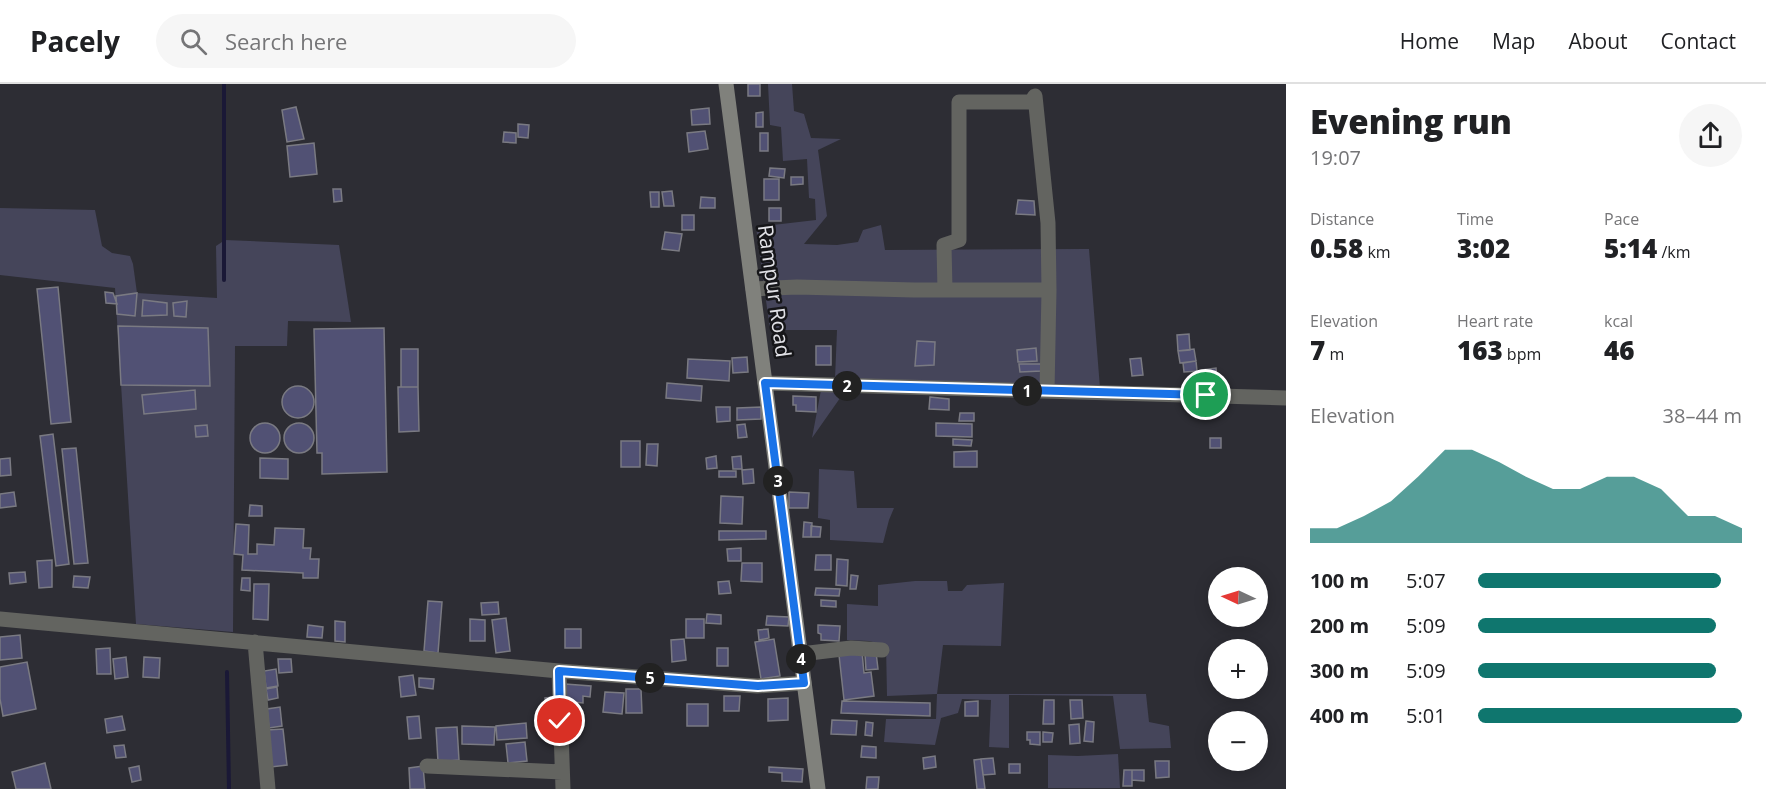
<!DOCTYPE html>
<html lang="en">
<head>
<meta charset="utf-8">
<style>
	body { margin:0; font-family:"Open Sans",sans-serif; background:#f6f6f6; color:#202124; height:100vh; display:flex; flex-direction:column; font-size:22px; white-space:nowrap }
	* { box-sizing:border-box; margin:0 }
	p { font-size:20px; color:#757577 }
	.icon { flex:none; width:33px; height:33px; fill:none; stroke:currentColor; stroke-width:2; stroke-linecap:round; stroke-linejoin:round }
	.map { position:relative; flex:1; overflow:hidden }
	.panel { display:flex; flex-direction:column; background:#fff; width:480px }
	.panel>* { flex:none }
	.needle { width:39px; rotate:274deg }
	.fabs { position:absolute; left:1208px; top:483px; display:grid; gap:12px }
	.fabs a { display:grid; place-items:center; width:60px; height:60px; border-radius:50%; background:#fff; box-shadow:0 3px 15px #0003; font-size:30px }
	.pin { position:absolute; display:grid; place-items:center; width:51px; height:51px; color:#fff; margin:-26px; border:3px solid #fff; border-radius:50%; box-shadow:0 2px 6px #0007 }
	.km { position:absolute; width:30px; height:30px; margin:-15px; border-radius:50%; background:#222; color:#fff; font-size:16px; line-height:30px; text-align:center }
	.round { display:grid; place-items:center; flex:none; width:63px; height:63px; border-radius:32px; background:#f6f6f6 }
	.summary { display:flex; align-items:center; justify-content:space-between; height:102px; padding:0 24px }
	h1 { font-size:33px; font-weight:800; line-height:45px }
	.stats { display:grid; grid-template-columns:repeat(3,1fr); gap:9px; height:102px; padding:6px 24px }
	.stats div { display:grid; align-content:center }
	.stats b { font-size:26px; font-weight:800 }
	.stats small { font-size:16px; font-weight:400 }
	.stats p { font-size:16px }
	.chart { height:168px; padding:12px 24px }
	.chart p { display:flex; justify-content:space-between }
	.chart svg { width:100%; height:108px; margin-top:6px; fill:#0f766e; opacity:.7 }
	ul { padding:0 24px; list-style:none; font-size:20px }
	li { display:grid; grid-template-columns:96px 72px 1fr; align-items:center; height:45px }
	li i { height:15px; border-radius:8px; background:#0f766e }
	header { display:flex; align-items:center; gap:36px; box-sizing:border-box; height:84px; padding:0 30px; background:#fff; border-bottom:2px solid #e0e0e0 }
	header strong { font-size:28px }
	nav { display:flex; gap:33px; margin-inline-start:auto; font-size:21px }
	.search { width:420px; height:54px; background:#f6f6f6; display:flex; align-items:center; gap:15px; box-sizing:border-box; padding:0 21px; border-radius:33px; color:#757577; font-size:22px }
	main { display:flex; flex:1; min-height:0 }
	.map>svg:first-child { display:block }
</style>
</head>
<body>
<header>
<strong>Pacely</strong>
<div class="search"><svg class="icon" aria-label="search" viewBox="0 0 24 24"><circle cx="10" cy="10" r="6"/><path d="M15 15l6 6"/></svg>Search here</div>
<nav><a>Home</a><a>Map</a><a>About</a><a>Contact</a></nav>
</header>
<main>
<div class="map">
<svg width="1286" height="705" viewBox="0 0 1286 705">
	<rect width="100%" height="100%" fill="#2d2d34"/>
	<path fill="#45455a" d="M768 0H792L794 27 804 30 811 54 841 55 818 66 827 132 804 160 837 161 858 158 863 146 881 141 885 166 1089 165 1100 304 835 295 837 246H770L756 143 816 136 815 115 809 114 807 75 783 77 781 43 770 41Z
		M0 124 95 126 102 162 112 169 130 172 133 180 137 209 217 214 216 162 225 156 339 161 351 238 288 237 287 262H235L233 548 136 540 115 204 0 191Z
		M821 306 845 307 812 354Z
		M819 385 854 387 857 424H894L889 436 883 459 830 456V436L818 434Z
		M915 497H947L948 507H962L967 501 1004 499 1001 562 943 561 937 610H1146L1149 638 1169 642 1171 664 1120 665 1113 612 1009 611V664L989 663 991 616 962 615 958 629 941 634 935 661 884 658 886 635H936L937 610 887 612 886 561 869 557 847 556V520L878 522V501Z
		M1118 670 1120 704H1048V671L1078 672Z"/>
	<g fill="none" stroke-linecap="round" stroke-linejoin="round">
		<path stroke="#1a1836" stroke-width="4" d="M224 0V196
			M227 588 229 705"/>
	</g>
	<path fill="#515174" stroke="#7a7a82" stroke-width="1.5" d="M748 0H760V12H748Z
		M296 23 304 55 287 58 282 26Z
		M709 24 710 40 692 41 691 26Z
		M763 28V43H756V29Z
		M518 40 529 41 528 54 518 53Z
		M705 47 708 65 689 68 687 49Z
		M504 48 516 49V59L503 58Z
		M760 49H768V67H760Z
		M314 59 317 90 290 93 287 62Z
		M770 84 785 85 784 94 769 92Z
		M791 93H803V100L791 101Z
		M764 95H779V116H764Z
		M333 105H341L342 117 334 118Z
		M672 107 674 122H664L662 108Z
		M650 108H659V123H651Z
		M701 113 715 114V124H700Z
		M1018 116 1034 117 1035 131 1016 130Z
		M769 124H781V137H769Z
		M682 131H694V146H682Z
		M665 148 682 150 679 167 662 165Z
		M58 203 71 338 51 340 37 205Z
		M105 208 113 209 117 220 106 219Z
		M137 209 135 232 117 230 116 212Z
		M143 216 167 219V231L142 232Z
		M187 217 186 233 174 232 173 219Z
		M118 242 208 244 210 302 121 301Z
		M384 244 387 388 322 390V369H317L314 245Z
		M1189 250 1190 266 1178 267 1177 251Z
		M917 257 935 258 934 281 915 282Z
		M816 262H831V281H816Z
		M1036 264 1037 277 1018 278 1017 266Z
		M401 265H418V303H401Z
		M1194 265 1196 277 1180 279 1178 267Z
		M747 273 748 288 733 289 732 274Z
		M1141 274 1143 291 1132 292 1130 275Z
		M688 275 730 277 729 297 687 294Z
		M1196 277 1197 287 1184 288 1183 279Z
		M1019 280H1041V287L1020 288Z
		M1216 284 1217 296 1203 297 1202 286Z
		M667 299 702 302 701 317 666 314Z
		M282 318a16 16 0 1 1 32 0a16 16 0 1 1-32 0Z
		M398 303H418L419 347 399 348Z
		M195 306 196 325 144 330 142 311Z
		M793 312 816 313V328L796 327V321H793Z
		M930 313 949 315V326L929 325Z
		M716 323H730V337L717 338Z
		M761 323V335L737 336V324Z
		M960 329H974V337H959Z
		M284 354a15 15 0 1 1 30 0a15 15 0 1 1-30 0Z
		M936 339 972 340V353L936 352Z
		M250 354a15 15 0 1 1 30 0a15 15 0 1 1-30 0Z
		M745 340 747 353 738 354 737 341Z
		M207 341 208 352 196 353 195 342Z
		M53 350 69 480 56 482 40 352Z
		M1210 354H1221V364H1210Z
		M953 355 972 356 971 362 953 361Z
		M621 357H640V383H621Z
		M647 360H658L657 382 646 381Z
		M76 364 88 479 74 480 62 365Z
		M977 367V383H954V368Z
		M716 372 717 384 707 385 706 374Z
		M741 372 742 385H733L732 373Z
		M10 374 11 391 0 392V375Z
		M260 374 288 375V395L260 394Z
		M753 385 754 399 743 400 742 386Z
		M719 387H736V393H719Z
		M14 408 16 422 0 424V410Z
		M789 408 809 409 808 424H789Z
		M721 412 743 413 742 440 720 439Z
		M250 421 262 422V432H249Z
		M804 438 812 439 811 453H803Z
		M236 440 249 441 248 470H257V460L274 461 275 444 304 445 303 464H311L310 475H319L318 494H303V489L242 486 243 471 234 470Z
		M811 442 821 443 820 453H811Z
		M719 447H766V455L719 456Z
		M741 464V477H728L727 465Z
		M816 471H831V486H815Z
		M837 475 848 476 847 502 836 501Z
		M52 476V503L39 504 37 477Z
		M742 479H762V498L741 497Z
		M25 488 26 498 10 500 9 489Z
		M851 491 858 492 856 505H850Z
		M74 492 90 493 88 504 73 503Z
		M242 494H250V507L241 506Z
		M729 497 731 509 719 510 718 498Z
		M254 500H269L268 536 253 535Z
		M816 504 840 505 839 512 815 511Z
		M821 516 836 517V523L821 522Z
		M428 517 442 518 438 569 424 567Z
		M498 518 499 530 482 531 481 519Z
		M707 530 721 531V540L706 539Z
		M767 532 789 533 788 542 766 541Z
		M506 534 510 567 496 569 492 536Z
		M470 535 485 536V557H470Z
		M686 535H704V554H686Z
		M335 537 345 538V558L335 557Z
		M308 541 323 543 322 554 307 553Z
		M818 541 840 542 839 557 821 556V550L818 549Z
		M565 545H581V564H565Z
		M768 545 769 554 759 556 758 546Z
		M20 551 22 574 0 576V553Z
		M684 555 686 576 672 578 671 556Z
		M774 555 780 592 761 595 755 558Z
		M110 564 111 590H97L96 565Z
		M717 564H728V582H717Z
		M862 568 864 589 871 588 874 612 844 616 839 571Z
		M876 568 878 585 866 586 865 570Z
		M126 573 128 593 115 595 113 575Z
		M144 573 160 574 159 594 143 593Z
		M278 575H291L292 588 279 589Z
		M27 578 36 625 3 632 0 615V583Z
		M276 585 278 602 266 604 264 587Z
		M413 591 416 611 401 613 399 593Z
		M419 594 434 595 433 605 419 603Z
		M565 600 591 602 590 613 583 612V619L564 617Z
		M277 603 278 614 268 616 266 605Z
		M626 605H641L642 629H626Z
		M605 608 624 609 622 630 603 628Z
		M724 612H740L739 627H724Z
		M554 613 555 627H546L545 614Z
		M788 614V636L768 637V615Z
		M1044 616H1054V640H1043Z
		M1070 616H1082L1083 634 1071 635Z
		M842 617 930 619V632L841 629Z
		M978 617V632H965V618Z
		M687 620H708V642H687Z
		M280 623 282 642 269 644 267 625Z
		M122 632 125 646 107 649 105 635Z
		M419 632 421 654 409 655 407 633Z
		M832 636 857 637 856 651 831 650Z
		M1086 637 1094 638 1093 658 1084 657Z
		M866 638 873 639 872 652 865 651Z
		M526 639 527 654 497 656 496 642Z
		M1079 640 1080 659 1070 660 1069 641Z
		M462 642 495 643 494 661 462 660Z
		M457 643 459 676 438 678 436 644Z
		M283 645 287 681 271 683 267 646Z
		M1027 648H1040V661L1030 660V656H1027Z
		M1043 648 1053 649 1052 658H1043Z
		M525 658 527 677 508 679 506 660Z
		M124 661 126 673 116 674 114 662Z
		M862 662 876 663V674L861 673Z
		M935 672 936 683 924 685 923 674Z
		M993 674 995 690 983 691 981 675Z
		M981 675 985 705H977L974 676Z
		M1155 677H1169V693L1156 694Z
		M45 679 51 705H16L12 688Z
		M1009 680H1020V689H1009Z
		M139 682 141 696 132 698 129 684Z
		M423 682 425 705H410L409 684Z
		M769 683 803 685 802 698 782 697V689L769 688Z
		M1124 686H1132V702H1123Z
		M1132 686H1144V697L1132 696Z
		M867 693H879L878 705H866Z"/>
	<g fill="none" stroke-linecap="round" stroke-linejoin="round">
		<path stroke="#636460" stroke-width="15" d="M753 205 797 203 914 206H1049L1047 307
			M945 206 944 161 959 156V18H1031L1035 12 1048 139 1049 206
			M765 299 1286 314
			M0 535 559 587 757 602 804 599
			M255 558 268 705
			M801 570 851 564 882 566
			M559 587 563 705
			M427 682 562 688"/>
		<path stroke="#80817c" stroke-width="15" d="M726 0 818 705"/>
	</g>
	<g fill="none" stroke-linecap="round" stroke-linejoin="round">
		<defs>
			<path id="route" d="M560 637 559 587 758 602 804 599 765 299 1206 311"/>
		</defs>
		<use href="#route" stroke="#fff" stroke-width="12"/>
		<use href="#route" stroke="#1a73e8" stroke-width="8"/>
	</g>
	<g text-anchor="middle" stroke-width="5" stroke-linejoin="round" paint-order="stroke">
		<g font-size="21" fill="#e1e1e6" stroke="#161619">
			<text transform="translate(774 207) rotate(82)" y="7">Rampur Road</text>
		</g>
	</g>
</svg>
<div class="fabs">
<a><svg class="needle" viewBox="-14 -14 28 28"><path d="M0-13l5 13h-10z" fill="#e53935"/><path d="M0 13l5-13h-10z" fill="#757577"/></svg></a>
<a>+</a>
<a>−</a>
</div>
<div class="pin" style="left:1206px;top:311px;background:#1e9e55"><svg class="icon" aria-label="arrive" viewBox="0 0 24 24"><path d="M6 21V4h12l-3 4 3 4H6"/></svg></div>
<div class="pin" style="left:560px;top:637px;background:#d93025"><svg class="icon" aria-label="check" viewBox="0 0 24 24"><path d="M5 12l5 5 9-10"/></svg></div>
<b class="km" style="left:1027px;top:307px">1</b>
<b class="km" style="left:847px;top:302px">2</b>
<b class="km" style="left:778px;top:397px">3</b>
<b class="km" style="left:801px;top:575px">4</b>
<b class="km" style="left:650px;top:594px">5</b>
</div>
<section class="panel">
<div class="summary"><div><h1>Evening run</h1><p>19:07</p></div><a class="round"><svg class="icon" aria-label="share" viewBox="0 0 24 24"><path d="M12 15V3M7 8l5-5 5 5M5 13v7h14v-7"/></svg></a></div>
<div class="stats">
<div><p>Distance</p><b>0.58<small> km</small></b></div>
<div><p>Time</p><b>3:02</b></div>
<div><p>Pace</p><b>5:14<small> /km</small></b></div>
</div>
<div class="stats">
<div><p>Elevation</p><b>7<small> m</small></b></div>
<div><p>Heart rate</p><b>163<small> bpm</small></b></div>
<div><p>kcal</p><b>46</b></div>
</div>
<div class="chart"><p><span>Elevation</span>38–44 m</p>
<svg viewBox="0 0 160 44" preserveAspectRatio="none"><path d="M0 44V38L10 38L20 33L30 27L40 17L50 6L60 6L70 11L80 17L90 22L100 22L110 17L120 17L130 22L140 33L150 33L160 38V44z"/></svg>
</div>
<ul>
<li><b>100 m</b>5:07<i style="width:92%"></i></li>
<li><b>200 m</b>5:09<i style="width:90%"></i></li>
<li><b>300 m</b>5:09<i style="width:90%"></i></li>
<li><b>400 m</b>5:01<i style="width:100%"></i></li>
</ul>
</section>
</main>
</body>
</html>
